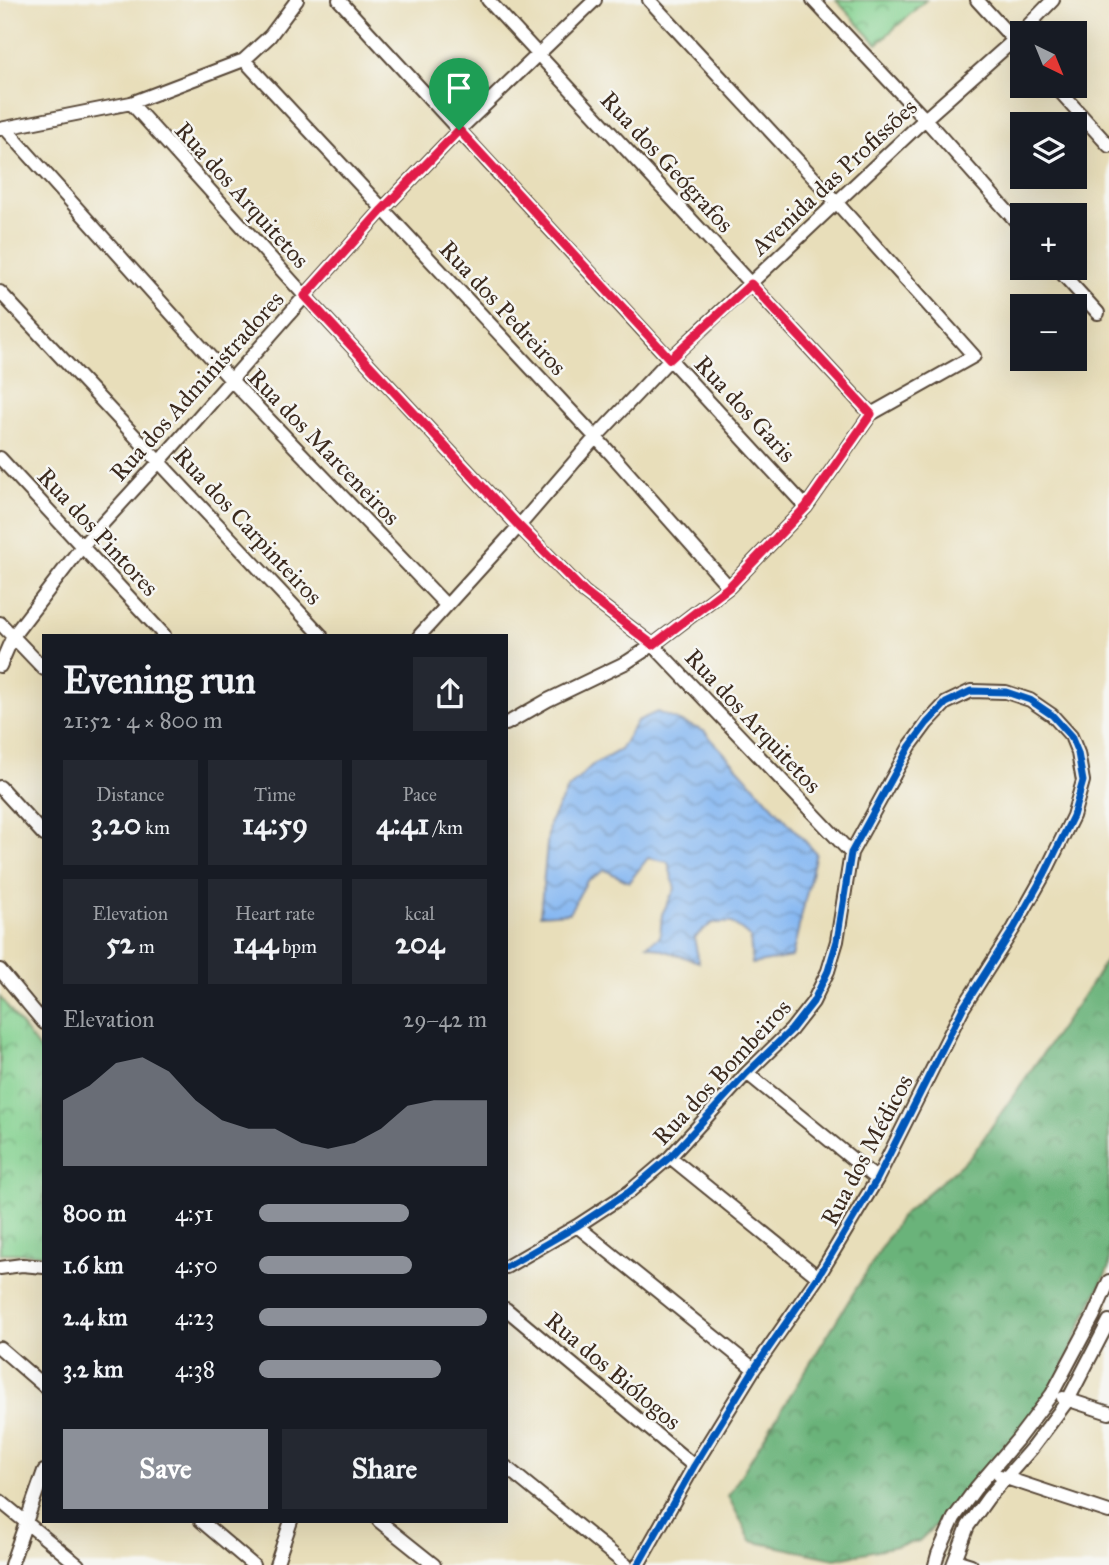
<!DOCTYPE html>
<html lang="en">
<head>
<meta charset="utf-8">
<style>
	body { margin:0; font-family:"IM FELL Great Primer",serif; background:#242831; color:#f1f3f6; height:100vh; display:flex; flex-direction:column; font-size:26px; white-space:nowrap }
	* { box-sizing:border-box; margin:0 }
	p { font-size:23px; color:#9ea1a6 }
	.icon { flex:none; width:38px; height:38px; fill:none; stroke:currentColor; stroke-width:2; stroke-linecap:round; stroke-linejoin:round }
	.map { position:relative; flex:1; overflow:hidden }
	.side { position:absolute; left:42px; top:634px; width:466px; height:889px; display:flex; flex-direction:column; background:#171b24; border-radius:0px; box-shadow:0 7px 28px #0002 }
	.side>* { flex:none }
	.needle { width:46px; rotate:137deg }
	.fabs { position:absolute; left:1010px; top:21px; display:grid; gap:14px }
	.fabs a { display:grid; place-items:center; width:77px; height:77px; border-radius:0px; background:#171b24; box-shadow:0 7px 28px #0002; font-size:35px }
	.pin { position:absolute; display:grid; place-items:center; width:60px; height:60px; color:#fff; margin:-72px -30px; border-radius:50% 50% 50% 0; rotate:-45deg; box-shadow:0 0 7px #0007 }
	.pin .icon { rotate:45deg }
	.round { display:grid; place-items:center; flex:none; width:74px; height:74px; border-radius:0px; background:#242831 }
	.head { display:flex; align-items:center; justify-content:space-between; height:119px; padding:0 21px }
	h1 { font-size:38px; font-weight:700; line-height:52px }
	.metrics { display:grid; grid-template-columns:repeat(3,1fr); gap:10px; height:119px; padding:7px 21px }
	.metrics div { display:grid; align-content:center; border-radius:0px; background:#242831; text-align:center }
	.metrics b { font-size:30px; font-weight:700 }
	.metrics small { font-size:19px; font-weight:400 }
	.metrics p { font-size:19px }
	.chart { height:196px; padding:14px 21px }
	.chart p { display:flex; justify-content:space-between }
	.chart svg { width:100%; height:126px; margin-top:7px; fill:#8c9099; opacity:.7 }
	.primary-button { display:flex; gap:14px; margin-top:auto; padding:14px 21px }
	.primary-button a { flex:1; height:80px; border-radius:0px; background:#8c9099; color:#fff; font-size:28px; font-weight:700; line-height:80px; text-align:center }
	.primary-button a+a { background:#242831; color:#f1f3f6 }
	ul { padding:0 21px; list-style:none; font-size:23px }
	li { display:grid; grid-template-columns:112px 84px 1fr; align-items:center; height:52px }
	li i { height:18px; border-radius:9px; background:#8c9099 }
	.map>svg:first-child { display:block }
</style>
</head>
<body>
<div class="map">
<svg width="1109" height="1565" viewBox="0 0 1109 1565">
	<defs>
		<pattern id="forest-crowns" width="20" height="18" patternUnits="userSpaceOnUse" patternTransform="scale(1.75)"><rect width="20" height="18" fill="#6bb37a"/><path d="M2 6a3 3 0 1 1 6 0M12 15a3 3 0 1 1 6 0" fill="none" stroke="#599263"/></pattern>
		<pattern id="park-crowns" width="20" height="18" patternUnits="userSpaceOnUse" patternTransform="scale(1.75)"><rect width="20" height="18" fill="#84d190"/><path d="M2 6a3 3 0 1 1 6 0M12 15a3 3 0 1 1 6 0" fill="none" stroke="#6daa75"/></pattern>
		<pattern id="water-waves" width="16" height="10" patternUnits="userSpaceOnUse" patternTransform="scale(1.75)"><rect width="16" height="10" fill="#85b7f2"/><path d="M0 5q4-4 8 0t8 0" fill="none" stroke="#6e95c3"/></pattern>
	</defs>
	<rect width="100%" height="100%" fill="#f6f6f2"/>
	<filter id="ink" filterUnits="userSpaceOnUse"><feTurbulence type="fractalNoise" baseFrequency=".0143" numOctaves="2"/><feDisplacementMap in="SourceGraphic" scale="14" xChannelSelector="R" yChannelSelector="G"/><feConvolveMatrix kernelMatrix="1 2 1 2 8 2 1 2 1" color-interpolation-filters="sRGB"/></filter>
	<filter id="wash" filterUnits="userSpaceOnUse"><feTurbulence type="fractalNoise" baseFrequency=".00686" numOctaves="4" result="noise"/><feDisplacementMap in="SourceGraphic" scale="28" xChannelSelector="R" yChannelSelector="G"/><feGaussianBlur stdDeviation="1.57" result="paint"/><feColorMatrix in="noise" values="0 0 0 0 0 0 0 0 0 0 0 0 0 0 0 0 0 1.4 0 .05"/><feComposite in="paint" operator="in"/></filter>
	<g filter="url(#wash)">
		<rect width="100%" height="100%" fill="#e8deba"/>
		<path fill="url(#forest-crowns)" stroke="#536e4c" stroke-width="2" d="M1109 955V1267L1083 1321 1049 1401 970 1492 919 1541 835 1559 751 1541 728 1496 901 1216 971 1156 1090 986Z"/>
		<path fill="url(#park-crowns)" stroke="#607e57" stroke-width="2" d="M836 0H926L877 44Z
			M0 997 44 1056V1254L0 1253Z"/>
		<path fill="url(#water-waves)" stroke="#607088" stroke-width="2" d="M657 712 704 731 816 853 792 957 752 964 750 937 732 923H712L694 938 699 962 647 945 660 937 662 914 675 889 668 862 648 858 629 882 605 870 587 881 569 913 540 915 549 824 567 790 591 766 620 750 637 721Z"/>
	</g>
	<g filter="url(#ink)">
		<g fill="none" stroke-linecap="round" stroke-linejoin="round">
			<defs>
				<path id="street" d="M339 0 806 507
					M488 0 871 414
					M813 0 925 119 1022 228
					M977 0 1022 49
					M244 60 612 455 729 587
					M1055 86 1109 146
					M131 103 305 296 519 526 584 592 653 645 851 853
					M5 128 231 380 446 605
					M0 129 131 103 244 60 270 36 297 0
					M1057 268 1098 313
					M0 292 321 635
					M0 458 164 635
					M0 623 44 669
					M420 635 519 526 595 438 670 359 925 119 1014 40 1053 0
					M0 666 13 636 83 545 159 462 305 296 382 210 459 130 595 0
					M506 724 548 700 627 662 653 645 729 587 806 507 871 414 974 356 837 203 649 0
					M0 787 44 835
					M0 970 44 1023
					M747 1073 877 1179
					M670 1157 818 1277
					M577 1226 754 1369
					M506 1267 577 1226 629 1192 670 1157 747 1073 791 1030 813 1002 828 971 837 941 851 853 910 746 927 723 946 703 971 691 1006 692 1030 700 1052 715 1071 736 1078 753 1083 781 1073 816 1045 873 1014 928 963 1008 877 1179 818 1277 754 1369 694 1466 638 1565
					M0 1268 22 1265 44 1267
					M506 1309 694 1466
					M0 1348 44 1386
					M1063 1398 1109 1413
					M506 1467 626 1565
					M1000 1476 1109 1512
					M0 1501 78 1565
					M201 1521 253 1565
					M379 1521 434 1565
					M955 1560 971 1565
					M11 1565 44 1471
					M276 1565 291 1521
					M935 1565 938 1554 954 1518 976 1488 1017 1440 1052 1394 1093 1317 1109 1281
					M953 1565 968 1526 988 1498 1032 1448 1068 1400 1109 1321"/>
			</defs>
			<use href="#street" stroke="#554535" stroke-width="16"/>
			<use href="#street" stroke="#fff" stroke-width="12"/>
			<defs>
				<path id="cycleway" d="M506 1267 577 1226 629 1192 670 1157 747 1073 791 1030 813 1002 828 971 837 941 851 853 910 746 927 723 946 703 971 691 1006 692 1030 700 1052 715 1071 736 1078 753 1083 781 1073 816 1045 873 1014 928 963 1008 877 1179 818 1277 754 1369 694 1466 638 1565"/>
			</defs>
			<use href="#cycleway" stroke="#f6f6f2" stroke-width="11"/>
			<use href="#cycleway" stroke="#0057b8" stroke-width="7"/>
		</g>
	</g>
	<g fill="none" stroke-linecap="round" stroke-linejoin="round" filter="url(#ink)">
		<defs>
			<path id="route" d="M459 130 670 359 751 284 871 414 806 507 729 587 653 645 584 592 519 526 305 296 382 210Z"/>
		</defs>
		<use href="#route" stroke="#fff" stroke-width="14"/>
		<use href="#route" stroke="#e11d48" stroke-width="9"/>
	</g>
	<g text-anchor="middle" stroke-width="5" stroke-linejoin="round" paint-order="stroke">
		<g font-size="24" fill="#3b2a1e" stroke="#f6f6f2">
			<text transform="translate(667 162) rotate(47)" y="8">Rua dos Geógrafos</text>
			<text transform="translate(834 177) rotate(-43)" y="8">Avenida das Profissões</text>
			<text transform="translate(242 195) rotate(48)" y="8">Rua dos Arquitetos</text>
			<text transform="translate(503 308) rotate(47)" y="8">Rua dos Pedreiros</text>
			<text transform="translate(197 386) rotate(-48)" y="8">Rua dos Administradores</text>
			<text transform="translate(745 409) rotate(47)" y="8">Rua dos Garis</text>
			<text transform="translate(324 447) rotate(46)" y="8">Rua dos Marceneiros</text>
			<text transform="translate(248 526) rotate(47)" y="8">Rua dos Carpinteiros</text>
			<text transform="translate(98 532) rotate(47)" y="8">Rua dos Pintores</text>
			<text transform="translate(753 721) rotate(47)" y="8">Rua dos Arquitetos</text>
			<text transform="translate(722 1072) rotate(-47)" y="8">Rua dos Bombeiros</text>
			<text transform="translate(867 1150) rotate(-62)" y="8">Rua dos Médicos</text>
			<text transform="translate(613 1371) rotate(40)" y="8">Rua dos Biólogos</text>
		</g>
	</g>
</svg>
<div class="fabs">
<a><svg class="needle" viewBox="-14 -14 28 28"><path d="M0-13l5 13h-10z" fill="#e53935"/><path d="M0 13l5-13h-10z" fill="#9ea1a6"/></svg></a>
<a><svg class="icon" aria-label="layers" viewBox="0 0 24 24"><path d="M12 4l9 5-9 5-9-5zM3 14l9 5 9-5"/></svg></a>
<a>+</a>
<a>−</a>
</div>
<div class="pin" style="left:459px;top:130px;background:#1e9e55"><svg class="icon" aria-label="arrive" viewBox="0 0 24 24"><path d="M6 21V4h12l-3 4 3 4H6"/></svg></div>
<section class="side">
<div class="head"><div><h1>Evening run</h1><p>21:52 · 4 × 800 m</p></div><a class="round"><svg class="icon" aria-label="share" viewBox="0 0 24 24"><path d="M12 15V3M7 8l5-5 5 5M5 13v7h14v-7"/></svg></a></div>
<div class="metrics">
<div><p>Distance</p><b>3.20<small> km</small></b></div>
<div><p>Time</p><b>14:59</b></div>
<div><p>Pace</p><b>4:41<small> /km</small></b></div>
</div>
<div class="metrics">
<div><p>Elevation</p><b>52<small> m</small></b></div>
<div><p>Heart rate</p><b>144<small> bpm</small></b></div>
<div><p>kcal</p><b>204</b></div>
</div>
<div class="chart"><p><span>Elevation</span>29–42 m</p>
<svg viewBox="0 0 160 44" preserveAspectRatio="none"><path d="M0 44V21L10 16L20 8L30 6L40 11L50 21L60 28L70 31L80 31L90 36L100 38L110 36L120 31L130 23L140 21L150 21L160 21V44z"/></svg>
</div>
<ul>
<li><b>800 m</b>4:51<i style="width:66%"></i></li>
<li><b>1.6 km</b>4:50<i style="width:67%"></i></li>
<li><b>2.4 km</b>4:23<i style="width:100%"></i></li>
<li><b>3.2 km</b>4:38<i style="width:80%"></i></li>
</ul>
<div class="primary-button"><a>Save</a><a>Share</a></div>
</section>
</div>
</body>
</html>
